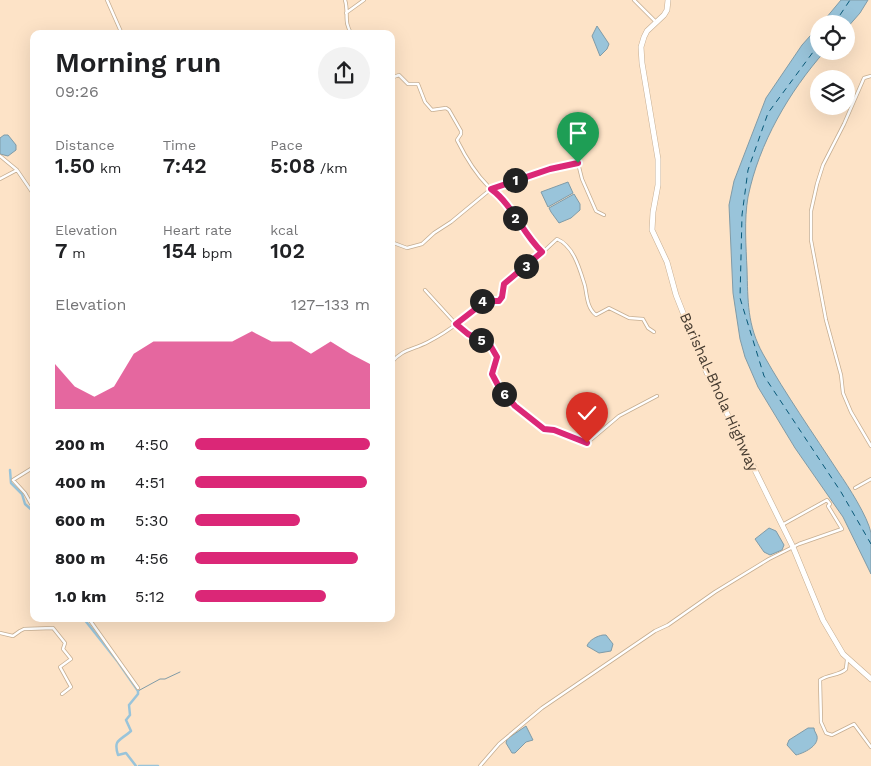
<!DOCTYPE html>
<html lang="en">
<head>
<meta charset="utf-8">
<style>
	body { margin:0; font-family:"Work Sans",sans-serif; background:#f2f2f2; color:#202124; height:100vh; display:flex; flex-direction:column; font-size:19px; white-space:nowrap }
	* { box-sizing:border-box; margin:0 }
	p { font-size:16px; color:#757577 }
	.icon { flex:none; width:28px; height:28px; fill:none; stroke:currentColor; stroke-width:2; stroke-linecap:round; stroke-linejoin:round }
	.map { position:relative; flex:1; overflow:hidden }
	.sheet { position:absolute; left:30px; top:30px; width:365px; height:592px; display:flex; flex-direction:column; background:#fff; border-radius:10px; box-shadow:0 5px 20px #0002 }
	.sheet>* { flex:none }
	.controls { position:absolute; left:810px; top:15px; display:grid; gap:10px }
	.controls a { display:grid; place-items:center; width:45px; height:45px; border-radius:50%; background:#fff; box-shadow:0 5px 20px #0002; font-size:25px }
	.pin { position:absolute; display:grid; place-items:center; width:42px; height:42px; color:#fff; margin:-51px -21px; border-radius:50% 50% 50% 0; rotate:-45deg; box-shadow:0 0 5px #0007 }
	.pin .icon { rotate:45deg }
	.km { position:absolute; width:25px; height:25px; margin:-12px; border-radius:50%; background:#222; color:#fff; font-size:14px; line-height:25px; text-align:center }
	.round { display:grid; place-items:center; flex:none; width:52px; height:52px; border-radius:26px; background:#f2f2f2 }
	.headline { display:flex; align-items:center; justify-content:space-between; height:85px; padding:0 25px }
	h1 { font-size:28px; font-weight:600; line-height:38px }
	.stats { display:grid; grid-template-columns:repeat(3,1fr); gap:8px; height:85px; padding:5px 25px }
	.stats div { display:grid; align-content:center }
	.stats b { font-size:21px; font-weight:600 }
	.stats small { font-size:14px; font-weight:400 }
	.stats p { font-size:14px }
	.chart { height:140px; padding:10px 25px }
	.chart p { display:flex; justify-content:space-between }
	.chart svg { width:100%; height:90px; margin-top:5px; fill:#db2777; opacity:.7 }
	ul { padding:0 25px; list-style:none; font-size:16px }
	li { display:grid; grid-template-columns:80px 60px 1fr; align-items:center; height:38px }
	li i { height:12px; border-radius:6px; background:#db2777 }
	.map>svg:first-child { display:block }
</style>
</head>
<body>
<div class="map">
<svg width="871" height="766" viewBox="0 0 871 766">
	<rect width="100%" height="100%" fill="#fde3c7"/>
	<path fill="#99c4da" stroke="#809ba7" d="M841 0H868L860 13 846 29V24H821Z
		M597 26 609 44 607 49 600 56 592 36Z
		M819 26V51H825C789 92 759 143 748 197 744 220 746 246 747 269 748 301 747 325 763 354 786 395 813 433 839 473 848 486 868 517 871 533 871 545 871 561 871 574L843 517 795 448 758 387 745 357 740 339 733 293 729 205 734 181 766 98 802 45Z
		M4 135H8L16 145V150L8 156 0 154V138Z
		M568 182 573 193 548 207 541 192Z
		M574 194 580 204V210L571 218 559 223 551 212 549 208Z
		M769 528 776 531 784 545 782 550 770 555 764 552 755 539Z
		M603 635H606L613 644 611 651 599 653 587 646C589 640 597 636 603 635Z
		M526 726 533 740 526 742 515 753H512L506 743 507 739Z
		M808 728H814C814 731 816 733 817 736 819 746 804 753 796 755L787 745 789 740Z"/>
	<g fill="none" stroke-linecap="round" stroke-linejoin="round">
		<path stroke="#809ba7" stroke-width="1" d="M138 691 160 679H165L180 672"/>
		<path stroke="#99c4da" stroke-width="2.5" d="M10 470 11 483 22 494 25 504 34 512
			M84 619 118 662 138 691V694L129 705 130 715 126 720 131 731C120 741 113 739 118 755L126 753 136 766
			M139 766H158"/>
		<path stroke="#095978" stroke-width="1" stroke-dasharray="6 5" stroke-linecap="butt" d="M834 24 850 0
			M819 44 768 113 748 170 742 215 740 298 764 376 841 492 871 544"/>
		<defs>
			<path id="minor" d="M107 0 122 34
				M345 0C349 12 343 23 352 34
				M634 0 656 22
				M346 13 364 0
				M871 76 864 78 844 124 823 165 817 184 811 211V240L826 320 841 375 843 393 851 412 871 446
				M391 78 399 75 408 84H418L425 102 432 110 446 108 449 110 461 131V134L457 140C465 156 475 173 488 186 494 192 504 196 508 205 517 222 528 239 543 252L557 239C574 246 580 270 585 286 587 296 587 308 596 315L609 308 629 318 643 319 648 328 654 332
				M0 156 17 170 34 195
				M0 179 17 170
				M391 242 407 248 422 244 434 233 451 222 491 189 550 169 578 163 582 179 596 211 604 215
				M425 290 456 324 468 334 490 345 497 357 492 374 500 389 515 406 544 429H554L587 443 619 416 657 396
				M391 363C402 349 413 350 428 342 449 331 469 316 484 298L493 301H499L502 297 504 284 543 252
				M34 467 13 480 25 493 34 509
				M855 488 871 479
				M89 619 138 688
				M0 633 13 636 20 631 24 629 53 628 65 643 63 649 71 659 60 667 71 687 62 694
				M847 660 846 669C839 676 828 674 820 680L821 722 826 733 832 735 854 724 871 747
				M480 766 499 744 542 708 655 631 668 625 715 592 769 559 799 544 842 529 828 506 830 504 827 500 782 525"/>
			<path id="highway" d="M668 0 667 10 664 15 647 31 644 37 641 47 642 63 658 159V185L653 212 652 230 667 262 676 295 706 371 793 547 823 620 843 654 871 679"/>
		</defs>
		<use href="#minor" stroke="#c5ad91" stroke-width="4"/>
		<use href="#highway" stroke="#c5ad91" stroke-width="6"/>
		<use href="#minor" stroke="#fff" stroke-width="2.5"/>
		<use href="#highway" stroke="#fff" stroke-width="5"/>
	</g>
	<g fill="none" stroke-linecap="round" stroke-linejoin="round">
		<defs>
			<path id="route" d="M578 163 550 169 491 189C513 205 522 233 542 252L504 284 502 297 499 301H493L484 298 474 310 456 324 468 334 490 345 497 357 492 374 500 389 515 406 544 429 554 430 587 443"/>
		</defs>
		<use href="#route" stroke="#fff" stroke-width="10"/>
		<use href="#route" stroke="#db2777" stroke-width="6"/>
	</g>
	<g text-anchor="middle" stroke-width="4" stroke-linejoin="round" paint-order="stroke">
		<g font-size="15" fill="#443a2f" stroke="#fde3c7">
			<text transform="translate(719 392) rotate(66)" y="5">Barishal-Bhola Highway</text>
		</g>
	</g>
</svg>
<div class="controls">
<a><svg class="icon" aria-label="locate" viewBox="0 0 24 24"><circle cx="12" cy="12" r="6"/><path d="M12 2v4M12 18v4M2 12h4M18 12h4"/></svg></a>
<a><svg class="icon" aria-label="layers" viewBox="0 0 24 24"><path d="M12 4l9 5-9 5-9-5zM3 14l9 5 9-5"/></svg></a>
</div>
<div class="pin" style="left:578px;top:163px;background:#1e9e55"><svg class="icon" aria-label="arrive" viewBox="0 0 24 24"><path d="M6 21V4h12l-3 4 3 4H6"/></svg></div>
<div class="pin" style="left:587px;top:443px;background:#d93025"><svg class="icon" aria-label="check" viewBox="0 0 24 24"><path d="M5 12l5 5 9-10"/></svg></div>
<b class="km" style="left:515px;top:180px">1</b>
<b class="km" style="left:515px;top:218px">2</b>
<b class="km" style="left:526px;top:266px">3</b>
<b class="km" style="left:482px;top:301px">4</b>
<b class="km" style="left:481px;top:340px">5</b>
<b class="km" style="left:504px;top:394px">6</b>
<section class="sheet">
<div class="headline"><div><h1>Morning run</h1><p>09:26</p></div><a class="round"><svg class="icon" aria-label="share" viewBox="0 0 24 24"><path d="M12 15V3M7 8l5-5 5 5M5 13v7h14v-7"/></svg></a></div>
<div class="stats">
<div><p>Distance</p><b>1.50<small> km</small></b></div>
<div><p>Time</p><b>7:42</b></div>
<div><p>Pace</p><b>5:08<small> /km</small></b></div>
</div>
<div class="stats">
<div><p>Elevation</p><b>7<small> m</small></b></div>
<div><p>Heart rate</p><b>154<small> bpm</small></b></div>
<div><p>kcal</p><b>102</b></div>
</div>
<div class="chart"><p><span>Elevation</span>127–133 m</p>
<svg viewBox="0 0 160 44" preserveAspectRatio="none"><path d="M0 44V22L10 33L20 38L30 33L40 17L50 11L60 11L70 11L80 11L90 11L100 6L110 11L120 11L130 17L140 11L150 17L160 22V44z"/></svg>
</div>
<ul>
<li><b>200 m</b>4:50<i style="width:100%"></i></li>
<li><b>400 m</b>4:51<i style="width:98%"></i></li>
<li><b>600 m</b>5:30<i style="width:60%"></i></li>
<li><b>800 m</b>4:56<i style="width:93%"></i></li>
<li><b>1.0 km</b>5:12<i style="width:75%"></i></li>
</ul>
</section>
</div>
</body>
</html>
